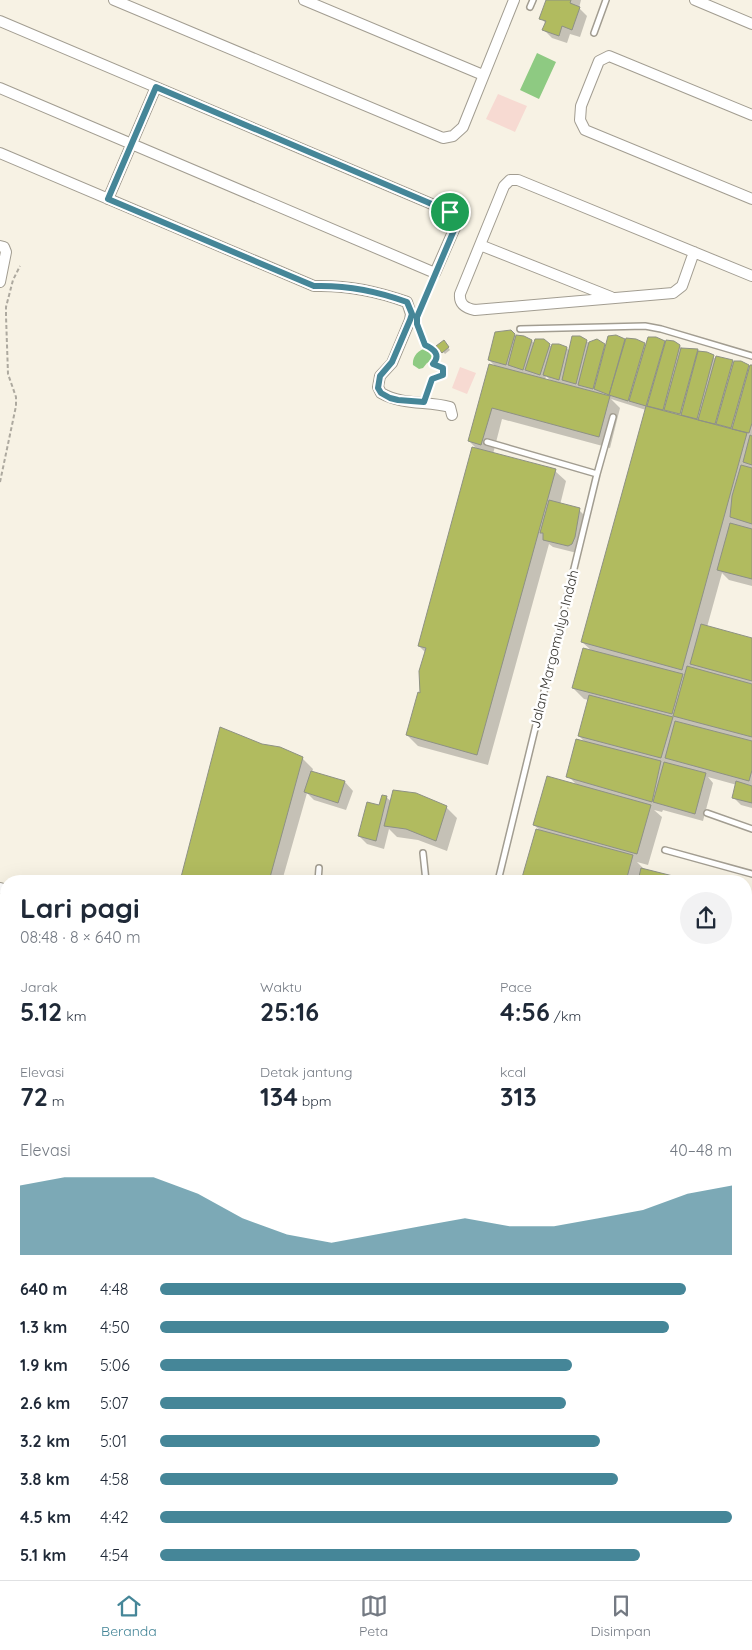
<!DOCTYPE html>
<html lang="id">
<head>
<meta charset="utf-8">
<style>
	body { margin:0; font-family:Quicksand,sans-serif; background:#f2f2f3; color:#1f2937; height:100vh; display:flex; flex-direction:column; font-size:19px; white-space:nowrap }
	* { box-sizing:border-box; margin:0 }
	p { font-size:16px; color:#747a83 }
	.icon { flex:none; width:28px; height:28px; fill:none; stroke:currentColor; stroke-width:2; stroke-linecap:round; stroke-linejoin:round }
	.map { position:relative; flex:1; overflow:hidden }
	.details { position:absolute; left:0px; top:875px; width:752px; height:705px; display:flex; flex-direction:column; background:#fff; border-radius:20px 20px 0 0; box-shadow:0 5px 20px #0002 }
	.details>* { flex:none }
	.pin { position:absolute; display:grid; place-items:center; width:42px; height:42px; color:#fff; margin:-21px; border:2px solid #fff; border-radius:50%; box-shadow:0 1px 5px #0007 }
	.round { display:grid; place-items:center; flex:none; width:52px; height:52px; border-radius:26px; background:#f2f2f3 }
	.overview { display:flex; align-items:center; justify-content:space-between; height:85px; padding:0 20px }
	h1 { font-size:28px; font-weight:700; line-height:38px }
	.figures { display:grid; grid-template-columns:repeat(3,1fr); gap:8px; height:85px; padding:5px 20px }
	.figures div { display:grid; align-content:center }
	.figures b { font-size:25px; font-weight:700 }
	.figures small { font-size:14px; font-weight:400 }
	.figures p { font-size:14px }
	.chart { height:140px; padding:10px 20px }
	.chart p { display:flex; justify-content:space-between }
	.chart svg { width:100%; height:90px; margin-top:5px; fill:#458698; opacity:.7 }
	ul { padding:0 20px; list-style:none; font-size:16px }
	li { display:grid; grid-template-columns:80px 60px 1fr; align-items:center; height:38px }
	li i { height:12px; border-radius:6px; background:#458698 }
	.menu { display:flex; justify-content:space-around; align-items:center; height:70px; border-top:1px solid #e0e1e3; background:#fff; font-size:14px; color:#747a83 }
	.menu a { display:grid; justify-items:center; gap:2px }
	.menu .active { color:#458698 }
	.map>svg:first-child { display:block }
</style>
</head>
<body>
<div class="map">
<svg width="752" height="1580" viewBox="0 0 752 1580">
	<rect width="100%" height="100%" fill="#f7f2e4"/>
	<path fill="#f7dad2" d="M498 94 527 106 515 132 486 119Z
		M460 367 476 373 467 394 452 388Z"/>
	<path fill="#8eca82" d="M537 53 556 62 539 99 520 90Z
		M426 348 430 349 435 355V359L427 363 423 368 419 369 413 365C412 357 418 350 426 348Z"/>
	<path fill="#0003" fill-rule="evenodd" d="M547 0H581L579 8 587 16 580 37 570 34 567 43 552 38 544 30 546 24 541 18Z
		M510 331 516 337 532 341 535 344 567 348 570 352 586 341 589 343 604 345 606 348 616 336 625 341H636L646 345 656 339 680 346 683 349 697 350 707 353 716 359 741 363 750 369 752 366V586L729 580 722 573 707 627 752 640V808L741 805 733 797 737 785 708 777 713 783 703 821 663 810 662 812 654 810 662 817 648 865 637 862 643 868V870L688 881H522L537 830 541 831 534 825 577 785 568 776 586 743 579 736 589 700 584 699 573 688 592 651 582 642 646 410 611 399 620 408 610 448 502 419 493 454 555 471 566 481 560 505 579 510 587 518 583 545 580 552 577 553 553 547 549 544 488 765 418 746 407 735 421 695 426 653 419 646 478 450 469 441 496 367 489 360ZM546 376 552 382 545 380Z
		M444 342 450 350 445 354 438 346Z
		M221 729 261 746 302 758 313 769 312 772 345 782 353 791 346 810 314 800 307 793 282 881H182Z
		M386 797 392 802 446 807 457 818 447 851 418 840 397 837 389 829 384 849 367 844 359 836Z
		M0 916 6 918V1076L0 1074Z
		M752 999V1063L746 1060V1015Z
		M0 1103 6 1105V1372L0 1370Z
		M746 1128 752 1129V1264L746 1263Z
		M746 1275 752 1276V1367L746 1366Z
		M746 1414 752 1415V1497L746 1496Z
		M0 1471 6 1473V1515L3 1524 0 1523Z
		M746 1504 752 1509V1530L746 1557Z
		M383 1574H402L407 1576 408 1574H421L432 1580H388L386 1578 387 1576Z
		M580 1574H743L741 1580H609Z"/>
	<path fill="#b1bb5f" stroke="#8e9184" d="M546 0H571L570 3 580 7 572 30 562 26 559 36 542 30 546 21 539 19Z
		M511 330 515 334 506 365 488 360 495 332Z
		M516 335 524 336 532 340 523 370 508 365Z
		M616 335 625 339 609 395 594 389 608 336Z
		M572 336H580L587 340 576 384 562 380Z
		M648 337H656L665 341 646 406 629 401Z
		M626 338 636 339 645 343 628 401 609 395Z
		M535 339H544L550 344 540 375 525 370Z
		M597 339 605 344 593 389 578 385 589 342Z
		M444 340 449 347 442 353 436 346Z
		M666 340 674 341 680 345 663 410 647 406Z
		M552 344H559L567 347 559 380 543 375Z
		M681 348 698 349 680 414 664 410Z
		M698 351 707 352 714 355 697 419 681 415Z
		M716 356 733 360 715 424 698 420Z
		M734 361H741L749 365 731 428 716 424Z
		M489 364 610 396 599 437 492 408 481 445 468 441Z
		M750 365H752V423L749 433 732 429Z
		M646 406 747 433 682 670 581 642Z
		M750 435 752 436V465L743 462Z
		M472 447 556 469 477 755 406 735 418 692 420 693 419 671 426 648 418 646Z
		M741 465 752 468V524L730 517 732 496Z
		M549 500 580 508 575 537 572 544 568 546 543 540V533H540Z
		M730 523 752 529V579L717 570Z
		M701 624 752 638V681L690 664Z
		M583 648 683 674 672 714 572 688Z
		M687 666 752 684V737L673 716Z
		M589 695 673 717 661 758 578 736Z
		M675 721 752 741V770L749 781 665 758Z
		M220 727 262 744 280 747 303 757 269 881H180Z
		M576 739 661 761 652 802 566 777Z
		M664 762 706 773 695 814 653 802Z
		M311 771 345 781 338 803 304 792Z
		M547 776 651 805 637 854 533 825Z
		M736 781 752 786V803L732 798Z
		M393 790 416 793 447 806 436 841 406 829 384 826Z
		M382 795 387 796 376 841 358 836 367 802 379 805Z
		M536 829 633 855 626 881H521Z
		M641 868 693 881H638Z
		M0 914 6 917V1070L0 1067Z
		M750 997H752V1055L746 1054V1010Z
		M0 1102 6 1104V1141L0 1158Z
		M746 1127 752 1129V1191L746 1212Z
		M6 1149V1299L0 1316V1166Z
		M752 1191V1258L746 1256V1212Z
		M746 1273 752 1275V1322L746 1321Z
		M6 1305V1366L0 1364V1322Z
		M746 1321 752 1322V1360L746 1358Z
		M6 1387V1411L0 1408V1402Z
		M746 1413 752 1414V1451L746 1449Z
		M746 1450 752 1451V1489L746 1488Z
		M0 1469 6 1472 0 1492Z
		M396 1574H407L404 1580H394Z
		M407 1574H425L430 1576 429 1580H404Z
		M617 1574H730L728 1580H647Z"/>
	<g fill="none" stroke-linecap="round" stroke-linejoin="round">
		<defs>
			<path id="service" d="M530 7 533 0
				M594 33 606 0
				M520 329 645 326 661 329 752 356
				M487 442 597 474
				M707 813 752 829
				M665 850 752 874
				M423 853 426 881
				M318 881 319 868
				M498 881 597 474 613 417
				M746 998 752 975
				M746 1268 752 1269
				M746 1368 752 1369
				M746 1406 752 1407
				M0 1421 6 1423
				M459 1574 482 1580
				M446 1580 448 1574"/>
			<path id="minor" d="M114 0 443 138 453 136 463 127 514 0
				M304 0 483 75
				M695 0 752 24
				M0 21 460 216 435 273 0 88
				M752 115 609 56 599 61 581 106 580 120 585 130 752 199
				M0 153 314 286C346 285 377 291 407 302L411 314 410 320 392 363 380 376 378 387 381 393C402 405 427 401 450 407L452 415
				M108 199 156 87
				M480 245 611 297
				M0 246 4 247 6 252 0 282
				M694 252 682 286 673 293 475 310C465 308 459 304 460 294L504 186 510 180H518L752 276
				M0 888 6 890
				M746 1102 752 1103
				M0 1520 6 1504"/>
		</defs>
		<use href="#service" stroke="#a29d91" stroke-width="8"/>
		<use href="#minor" stroke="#a29d91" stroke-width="12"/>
		<path stroke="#ada99f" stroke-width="2" stroke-dasharray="4 2.5" stroke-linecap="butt" d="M421 308 431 282
			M419 329 425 345C434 349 441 355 433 364L443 368V375L432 379 427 393
			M0 482 16 406V397L8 374 6 316V307L13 280 20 266"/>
		<use href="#service" stroke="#fff" stroke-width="5"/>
		<use href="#minor" stroke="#fff" stroke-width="10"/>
	</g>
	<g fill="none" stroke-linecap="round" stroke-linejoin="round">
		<defs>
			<path id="route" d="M156 87 460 216 417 317V324L425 345C434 349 441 355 433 364L443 368V375L432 379 424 402 398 400 390 398 381 393 378 388 380 376 392 362 410 320 412 314 407 302C377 291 346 285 314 286L108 199Z"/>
		</defs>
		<use href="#route" stroke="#fff" stroke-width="10"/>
		<use href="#route" stroke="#458698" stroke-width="6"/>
	</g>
	<g text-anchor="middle" stroke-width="5" stroke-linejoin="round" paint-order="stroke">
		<g font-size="14" fill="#35332e" stroke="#fff">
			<text transform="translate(554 649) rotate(-76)" y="5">Jalan Margomulyo Indah</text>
		</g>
	</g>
</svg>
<div class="pin" style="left:450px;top:212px;background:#1e9e55"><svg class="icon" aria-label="arrive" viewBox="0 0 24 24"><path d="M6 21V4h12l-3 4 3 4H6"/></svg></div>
<section class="details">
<div class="overview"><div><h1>Lari pagi</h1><p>08:48 · 8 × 640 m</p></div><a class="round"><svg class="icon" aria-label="share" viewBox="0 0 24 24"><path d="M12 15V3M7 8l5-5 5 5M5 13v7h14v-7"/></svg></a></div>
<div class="figures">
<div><p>Jarak</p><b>5.12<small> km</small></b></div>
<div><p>Waktu</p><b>25:16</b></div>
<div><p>Pace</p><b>4:56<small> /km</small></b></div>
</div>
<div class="figures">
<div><p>Elevasi</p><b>72<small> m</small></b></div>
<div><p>Detak jantung</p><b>134<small> bpm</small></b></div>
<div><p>kcal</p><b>313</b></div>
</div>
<div class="chart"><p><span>Elevasi</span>40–48 m</p>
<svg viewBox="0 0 160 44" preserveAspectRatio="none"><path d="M0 44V10L10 6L20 6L30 6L40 14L50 26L60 34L70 38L80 34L90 30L100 26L110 30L120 30L130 26L140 22L150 14L160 10V44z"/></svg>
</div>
<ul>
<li><b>640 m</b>4:48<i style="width:92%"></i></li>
<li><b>1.3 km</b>4:50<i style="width:89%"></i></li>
<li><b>1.9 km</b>5:06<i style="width:72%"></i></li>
<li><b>2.6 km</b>5:07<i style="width:71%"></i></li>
<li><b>3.2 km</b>5:01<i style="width:77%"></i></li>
<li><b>3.8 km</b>4:58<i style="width:80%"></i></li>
<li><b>4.5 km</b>4:42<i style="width:100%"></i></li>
<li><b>5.1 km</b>4:54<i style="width:84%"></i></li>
</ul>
</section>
</div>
<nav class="menu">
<a class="active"><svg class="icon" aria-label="home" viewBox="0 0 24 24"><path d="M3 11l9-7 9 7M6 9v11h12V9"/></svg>Beranda</a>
<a><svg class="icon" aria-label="map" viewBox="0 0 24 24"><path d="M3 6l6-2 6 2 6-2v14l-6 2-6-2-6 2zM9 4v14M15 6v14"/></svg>Peta</a>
<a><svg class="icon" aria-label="saved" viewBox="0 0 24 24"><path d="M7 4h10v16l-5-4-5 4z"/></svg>Disimpan</a>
</nav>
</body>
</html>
